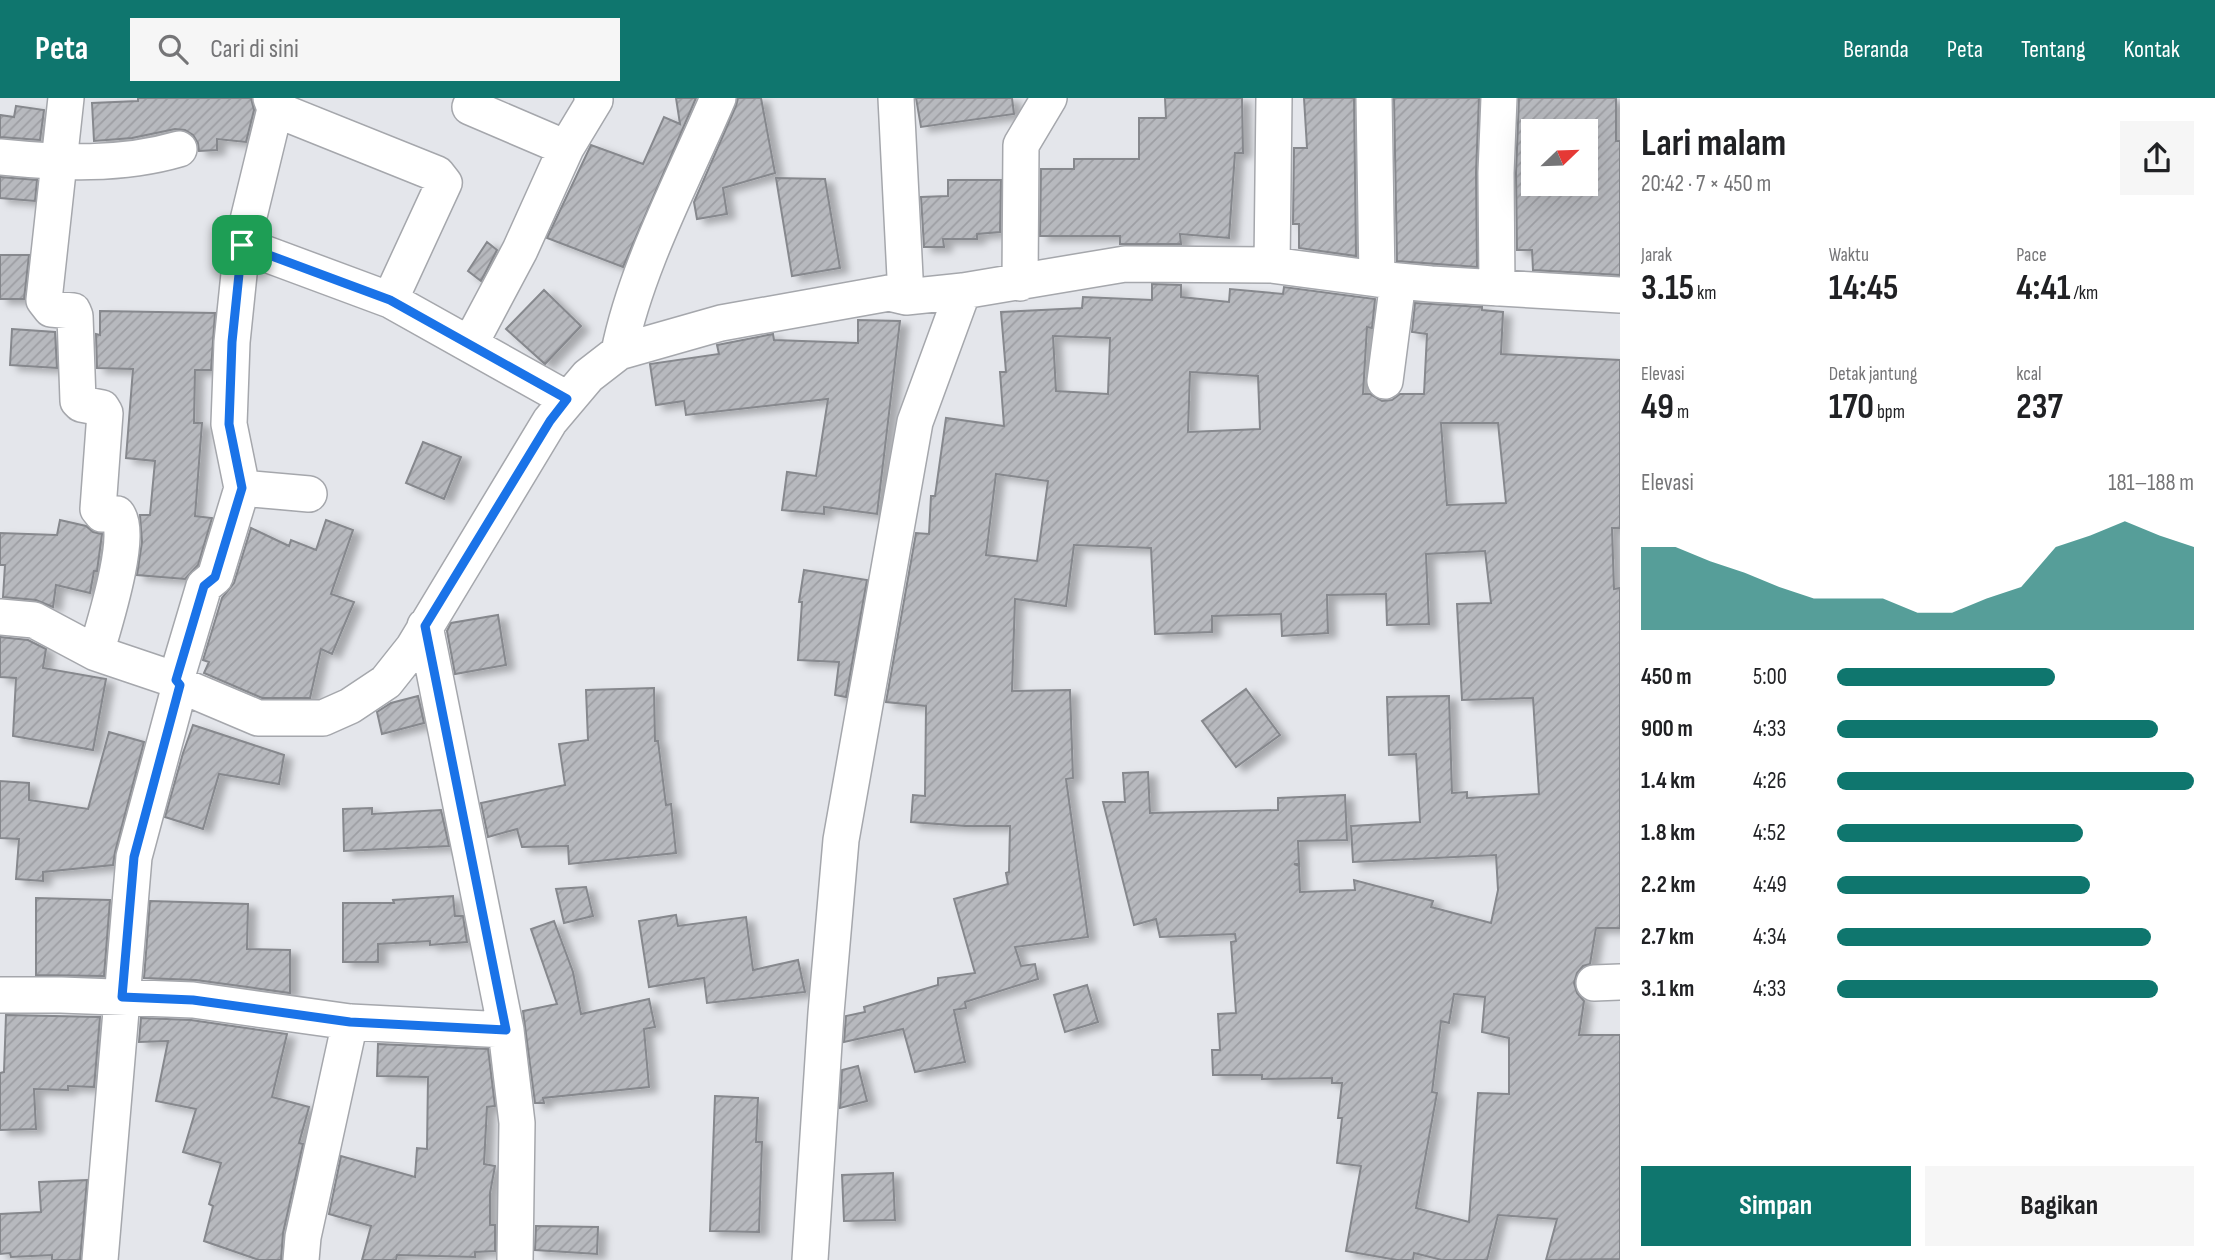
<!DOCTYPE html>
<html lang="id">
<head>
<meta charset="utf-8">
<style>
	body { margin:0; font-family:"Sofia Sans Condensed",sans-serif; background:#f6f6f6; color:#202124; height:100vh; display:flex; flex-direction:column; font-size:26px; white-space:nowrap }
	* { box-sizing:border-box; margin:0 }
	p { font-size:23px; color:#757577 }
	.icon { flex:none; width:38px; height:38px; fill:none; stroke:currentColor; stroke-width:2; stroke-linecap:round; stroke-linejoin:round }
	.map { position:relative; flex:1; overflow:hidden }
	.sheet { display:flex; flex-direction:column; background:#fff; width:595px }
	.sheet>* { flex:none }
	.needle { width:46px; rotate:67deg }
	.tools { position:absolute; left:1521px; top:21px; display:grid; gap:14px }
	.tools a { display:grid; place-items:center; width:77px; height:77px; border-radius:0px; background:#fff; box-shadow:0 7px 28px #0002; font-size:35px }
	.pin { position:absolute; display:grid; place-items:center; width:60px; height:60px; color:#fff; margin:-30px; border-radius:14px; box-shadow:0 4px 10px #0006 }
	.round { display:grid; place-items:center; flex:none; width:74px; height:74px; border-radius:0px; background:#f6f6f6 }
	.headline { display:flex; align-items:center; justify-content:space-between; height:119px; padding:0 21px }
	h1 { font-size:38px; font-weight:700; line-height:52px }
	.figures { display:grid; grid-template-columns:repeat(3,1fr); gap:10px; height:119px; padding:7px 21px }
	.figures div { display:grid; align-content:center }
	.figures b { font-size:35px; font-weight:700 }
	.figures small { font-size:19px; font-weight:400 }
	.figures p { font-size:19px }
	.chart { height:196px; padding:14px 21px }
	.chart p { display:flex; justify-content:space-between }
	.chart svg { width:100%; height:126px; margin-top:7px; fill:#0f766e; opacity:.7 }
	.primary-button { display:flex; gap:14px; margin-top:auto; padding:14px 21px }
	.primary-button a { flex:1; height:80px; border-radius:0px; background:#0f766e; color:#fff; font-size:28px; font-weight:700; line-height:80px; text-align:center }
	.primary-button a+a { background:#f6f6f6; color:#202124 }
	ul { padding:0 21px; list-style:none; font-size:23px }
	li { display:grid; grid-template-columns:112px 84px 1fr; align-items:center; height:52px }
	li i { height:18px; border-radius:9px; background:#0f766e }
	header { display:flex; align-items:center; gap:42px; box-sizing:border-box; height:98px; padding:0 35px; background:#0f766e; color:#fff }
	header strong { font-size:33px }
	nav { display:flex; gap:38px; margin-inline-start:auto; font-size:24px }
	.search { width:490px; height:63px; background:#f6f6f6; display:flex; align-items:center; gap:18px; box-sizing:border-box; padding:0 24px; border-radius:0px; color:#757577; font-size:26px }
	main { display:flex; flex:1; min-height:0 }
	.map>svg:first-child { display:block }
</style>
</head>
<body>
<header>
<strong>Peta</strong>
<div class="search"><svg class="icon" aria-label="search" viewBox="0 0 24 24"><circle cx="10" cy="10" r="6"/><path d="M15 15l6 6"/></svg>Cari di sini</div>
<nav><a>Beranda</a><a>Peta</a><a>Tentang</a><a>Kontak</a></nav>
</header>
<main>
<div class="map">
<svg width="1620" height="1162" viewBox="0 0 1620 1162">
	<defs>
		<pattern id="building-hatch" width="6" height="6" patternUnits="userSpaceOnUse" patternTransform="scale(1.75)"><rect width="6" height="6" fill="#b7b9be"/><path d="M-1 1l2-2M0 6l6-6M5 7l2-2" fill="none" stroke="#9d9ea3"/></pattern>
		<filter id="shadow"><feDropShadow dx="8" dy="4.5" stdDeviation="3.5" flood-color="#0004"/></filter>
	</defs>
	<rect width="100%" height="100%" fill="#e4e6eb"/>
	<path fill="url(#building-hatch)" stroke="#86888d" stroke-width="2" fill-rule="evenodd" filter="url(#shadow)" d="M138 0H251L254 12 246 44 217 41V52L199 53 198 45 193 37 185 32 175 31 132 40 94 43 92 5 138 3Z
		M676 0H696L623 169 547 140 591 47 643 66 664 19 680 26Z
		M738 0H761L775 75 723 90 727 116 697 121 694 104 736 8Z
		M916 0H1012L1014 16 921 29Z
		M1165 0H1242L1243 55H1235L1229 140 1180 136 1181 146H1120V138H1040L1041 71H1074V61H1139V20H1166Z
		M1304 0H1354L1356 158 1299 150V126H1293L1294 50H1307Z
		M1394 0H1479L1476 75 1477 169 1397 163Z
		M1519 0H1616V43H1620V177L1533 172 1532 152H1517L1516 75ZM1533 33H1586V86H1533Z
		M16 8 44 12 40 42 0 39V17L14 19Z
		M0 79 37 82 35 103 0 100Z
		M776 80 825 81 840 170 792 178Z
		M948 82H1001L1000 134 977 136V141H943L944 149H924L921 99 948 98Z
		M487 144 497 152 481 183 468 173Z
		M0 157H29L24 201H0Z
		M1152 186 1181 187V199L1229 204 1230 191 1283 196 1284 189 1375 201 1372 230 1367 229 1363 296H1370L1382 303 1392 302 1400 296H1424L1427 236 1412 234 1415 205 1482 209V212L1503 214 1501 256 1620 262V430H1612L1614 491 1620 490V830H1596L1590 866 1583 868 1577 875 1574 885 1577 895 1584 903 1579 937H1620V1161L1546 1162 1557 1121 1498 1117 1487 1162H1442L1414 1155 1413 1162H1397L1346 1153 1361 1068 1337 1065 1342 1020H1338L1342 985H1332V980L1262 981V977H1213L1212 952H1220L1218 916 1236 915 1231 844 1236 843 1235 836 1160 839 1156 821 1134 827 1103 704H1125L1123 675 1148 674 1150 715 1278 712V700L1345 697 1347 742 1298 743 1299 766H1294L1299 768 1300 794 1355 792 1354 782 1433 803 1431 809 1491 825 1498 792 1496 757 1353 764 1351 728 1420 724 1416 656 1389 657 1387 599 1449 598 1452 695 1467 694V700L1539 696 1533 600 1462 602 1457 506 1491 505 1485 453 1426 456 1429 526 1387 527 1386 496 1327 497 1328 535 1282 538 1281 516 1212 518V534L1155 536 1151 450 1074 447 1066 508 1015 501 1012 593 1070 592 1073 680 1066 681 1088 839 1015 849 1021 868 1035 866 1038 881 965 904 966 910 954 912 965 964 915 974 903 931 844 944 846 918 865 914 864 909 938 887V880L975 875 954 801 1008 786 1006 775 1009 774 1010 728H965L911 724 913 697 925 698 926 608 886 604 916 435 929 436 931 398H935L946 320 1004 328 1000 274H1006L1001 214 1082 210 1083 199 1152 202ZM1053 238 1110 240 1108 296 1056 293ZM1190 274 1258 278 1260 331 1188 334ZM1441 325H1498L1506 405 1447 407ZM996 376 1048 383 1037 463 986 457ZM1454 896 1485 899 1482 934 1509 940V996L1478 995 1469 1124 1416 1110 1437 995 1432 994 1441 923 1449 925Z
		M544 192 581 228 545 266 506 231Z
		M100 213 215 215 211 272H195L194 325H202L195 418 212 420 198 467 185 481 137 477 142 444 140 417H150L155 363 126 360 133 271 97 270 96 236 100 237Z
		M858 222 900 223 877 416 824 409V416L782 412 787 374 816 378 828 301 686 317 684 303 656 307 650 266 719 256 717 247 773 236 774 242 858 245Z
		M12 231 55 234 57 270 10 267Z
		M423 344 461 359 444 401 406 385Z
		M60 422 86 428 93 434 102 436 97 473H94L90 495 56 487 53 509 36 502 3 499 5 467H0V435L57 437Z
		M326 422 353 432 331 496 354 504 332 556 321 551 310 600H262L204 575 209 564 203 562 222 500 234 485 251 430 289 448 291 442 316 452Z
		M804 472 867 482 846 599 835 597 839 564 798 562 802 504H799Z
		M498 517 506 567 455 576 447 533 451 525Z
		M0 539 28 542 46 551 43 570 106 581 93 652 13 638 16 580 0 579Z
		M654 590 655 643H658L666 707 671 706 676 755 569 766 568 748 522 749 517 731 488 739 481 705 565 687 559 646 588 642 586 592Z
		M1246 591 1280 637 1236 669 1202 623Z
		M418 598 424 625 382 636 377 614 391 605Z
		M193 627 284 657 279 686 219 676 203 731 165 719 183 655Z
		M109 634 144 644 115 754 113 767 43 774V783L16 781 19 741 0 740V683L29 685V702L88 711Z
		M372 710V716L441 712 449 748 344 753 343 711Z
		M586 789 593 818 564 825 556 791Z
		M453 798 455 818H463L467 844 430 847V843L378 846V864H343V805H394L393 802Z
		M36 800 110 802 104 878 36 877Z
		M150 803 248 806 247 851 290 852V895L196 882 144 880Z
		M676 817 678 828 746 819 753 872 798 862 805 894 707 905 704 880 649 889 639 823Z
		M554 823 573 874 581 916 649 901 655 929 644 931 649 989 543 1000 544 1005H535L523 913 557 906 531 831Z
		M1087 887 1098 924 1065 934 1054 897Z
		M6 917 100 919 94 989 68 988V992L34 991 36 1031 0 1032V975L4 974Z
		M141 920 191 922 287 936 272 999 309 1009 299 1045 303 1046 283 1135 281 1162H259L204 1143 213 1108 209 1106 221 1065 183 1054 196 1011 156 1003 168 943 139 944Z
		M378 946 488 951 495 1008 487 1009 484 1066 495 1068 490 1095V1127H495V1153L475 1154V1159L397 1157 396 1162H362L371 1128 329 1116 341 1058 415 1079 417 1050 427 1051 428 979 377 978Z
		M858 968 867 1003 840 1010 842 972Z
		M715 998 758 1000 756 1044H762L759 1134 710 1133Z
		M893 1075 895 1122 844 1123 842 1077Z
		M87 1082 80 1162H52V1157L11 1159 10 1155 0 1156V1116L41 1114 39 1084Z
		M536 1128 598 1129 597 1156 535 1152Z"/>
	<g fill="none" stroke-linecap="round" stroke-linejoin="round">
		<defs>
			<path id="minor" d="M66 0 44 202 51 211 73 213 75 218 78 303 81 306 102 310 105 315 98 411 102 416H117C134 435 103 530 96 555
				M271 0 275 11 437 76 444 85 390 202 567 301
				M896 0 906 199
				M1374 0 1377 181
				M470 9 566 50
				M0 59C60 65 121 68 179 51
				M242 147 390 202
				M1272 167 1274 0
				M1020 185 1021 47 1049 0
				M1497 190 1496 75 1499 0
				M470 246 520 152 566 50 595 2 592 0
				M619 254C636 169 684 80 718 0
				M1385 283 1398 183
				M242 390 309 396
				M0 519 34 522 96 555 176 582 180 587 258 620H323L350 608 386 584 413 550 550 323 588 278 619 254 721 225 889 195 906 199 963 193 1125 166 1272 167 1377 181 1431 186 1620 197
				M425 528 506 932 517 1025 515 1162
				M176 582 204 488 215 479 242 390 229 326 232 244 242 147 275 11
				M1594 885 1620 884
				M0 897H61L193 902 350 924 506 932
				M100 1162 134 759 180 587
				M301 1162 303 1139 350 924
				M810 1162 826 915 841 742 915 324 963 193"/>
		</defs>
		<use href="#minor" stroke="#a5a7ac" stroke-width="38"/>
		<use href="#minor" stroke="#fff" stroke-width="35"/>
	</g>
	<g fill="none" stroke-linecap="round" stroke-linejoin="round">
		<defs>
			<path id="route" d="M242 147 390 202 567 301 550 323 425 528 506 932 350 924 193 902 122 899 134 759 180 587 176 582 204 488 215 479 242 390 229 326 232 244Z"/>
		</defs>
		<use href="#route" stroke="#fff" stroke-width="14"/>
		<use href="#route" stroke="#1a73e8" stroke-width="9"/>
	</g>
</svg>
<div class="tools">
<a><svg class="needle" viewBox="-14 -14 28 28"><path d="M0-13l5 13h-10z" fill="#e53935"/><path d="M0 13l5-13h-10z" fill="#757577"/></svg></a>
</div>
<div class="pin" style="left:242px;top:147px;background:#1e9e55"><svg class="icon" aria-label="arrive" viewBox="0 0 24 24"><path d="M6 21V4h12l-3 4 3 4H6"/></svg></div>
</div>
<section class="sheet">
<div class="headline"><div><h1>Lari malam</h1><p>20:42 · 7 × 450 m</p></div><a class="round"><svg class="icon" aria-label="share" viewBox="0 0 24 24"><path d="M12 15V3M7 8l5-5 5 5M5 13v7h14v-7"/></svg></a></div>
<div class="figures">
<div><p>Jarak</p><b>3.15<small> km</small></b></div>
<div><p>Waktu</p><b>14:45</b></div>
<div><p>Pace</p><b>4:41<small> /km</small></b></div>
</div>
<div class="figures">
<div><p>Elevasi</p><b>49<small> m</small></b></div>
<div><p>Detak jantung</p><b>170<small> bpm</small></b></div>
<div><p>kcal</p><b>237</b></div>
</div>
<div class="chart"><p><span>Elevasi</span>181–188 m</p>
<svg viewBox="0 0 160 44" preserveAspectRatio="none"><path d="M0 44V15L10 15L20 20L30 24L40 29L50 33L60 33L70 33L80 38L90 38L100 33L110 29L120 15L130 11L140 6L150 11L160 15V44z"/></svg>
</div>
<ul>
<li><b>450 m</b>5:00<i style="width:61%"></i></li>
<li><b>900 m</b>4:33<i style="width:90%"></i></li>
<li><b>1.4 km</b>4:26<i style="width:100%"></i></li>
<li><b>1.8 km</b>4:52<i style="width:69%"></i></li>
<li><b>2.2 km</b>4:49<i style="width:71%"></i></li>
<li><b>2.7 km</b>4:34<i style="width:88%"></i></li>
<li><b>3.1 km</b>4:33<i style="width:90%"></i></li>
</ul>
<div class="primary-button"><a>Simpan</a><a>Bagikan</a></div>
</section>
</main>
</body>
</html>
